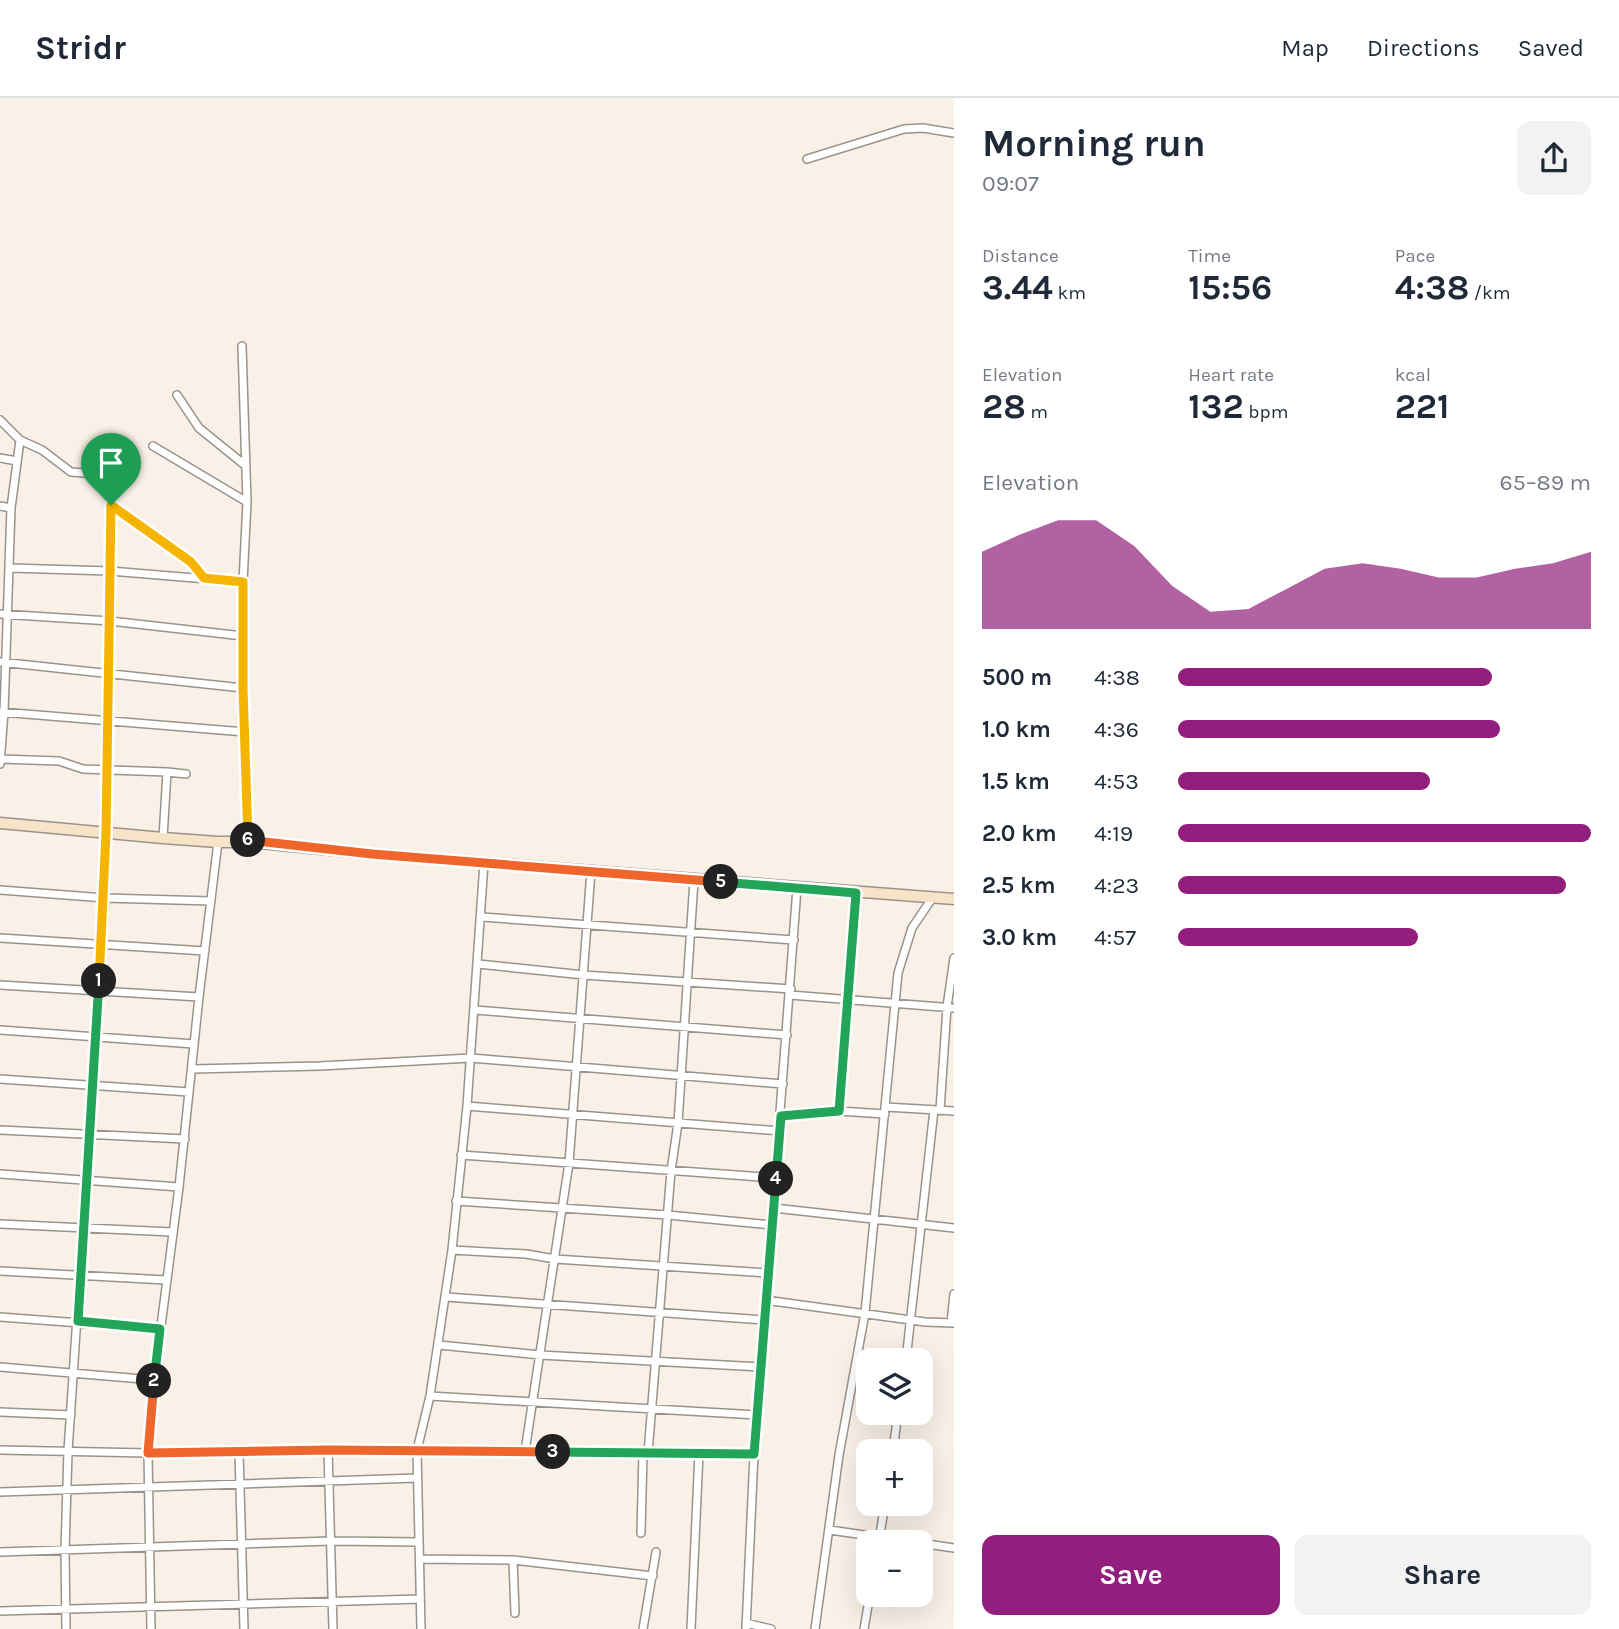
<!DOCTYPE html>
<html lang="en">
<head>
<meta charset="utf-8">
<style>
	body { margin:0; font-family:Karla,sans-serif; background:#f2f2f3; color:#1f2937; height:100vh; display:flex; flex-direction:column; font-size:26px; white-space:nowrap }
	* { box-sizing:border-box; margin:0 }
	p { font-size:23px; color:#747a83 }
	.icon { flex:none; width:38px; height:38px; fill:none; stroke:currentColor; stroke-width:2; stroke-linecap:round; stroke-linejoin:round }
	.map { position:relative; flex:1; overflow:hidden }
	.drawer { display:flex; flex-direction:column; background:#fff; width:665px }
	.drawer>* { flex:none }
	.controls { position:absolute; left:856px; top:1250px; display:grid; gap:14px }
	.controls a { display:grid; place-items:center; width:77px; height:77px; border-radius:14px; background:#fff; box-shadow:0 7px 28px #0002; font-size:35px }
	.pin { position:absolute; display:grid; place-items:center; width:60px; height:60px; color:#fff; margin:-72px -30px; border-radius:50% 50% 50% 0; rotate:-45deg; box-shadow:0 0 7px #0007 }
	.pin .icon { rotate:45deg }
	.km { position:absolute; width:35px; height:35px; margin:-18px; border-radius:50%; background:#222; color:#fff; font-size:19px; line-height:35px; text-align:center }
	.round { display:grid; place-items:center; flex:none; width:74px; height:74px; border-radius:14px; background:#f2f2f3 }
	.headline { display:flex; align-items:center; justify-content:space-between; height:119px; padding:0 28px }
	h1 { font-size:38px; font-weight:700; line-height:52px }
	.figures { display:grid; grid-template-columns:repeat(3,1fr); gap:10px; height:119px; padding:7px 28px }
	.figures div { display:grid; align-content:center }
	.figures b { font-size:35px; font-weight:700 }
	.figures small { font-size:19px; font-weight:400 }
	.figures p { font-size:19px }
	.chart { height:196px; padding:14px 28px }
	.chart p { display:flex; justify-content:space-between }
	.chart svg { width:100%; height:126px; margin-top:7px; fill:#921f7d; opacity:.7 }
	.cta { display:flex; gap:14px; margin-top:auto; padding:14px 28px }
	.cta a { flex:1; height:80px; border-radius:14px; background:#921f7d; color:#fff; font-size:28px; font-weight:700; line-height:80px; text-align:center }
	.cta a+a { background:#f2f2f3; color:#1f2937 }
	ul { padding:0 28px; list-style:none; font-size:23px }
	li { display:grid; grid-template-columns:112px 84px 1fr; align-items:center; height:52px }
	li i { height:18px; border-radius:9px; background:#921f7d }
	header { display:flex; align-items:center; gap:42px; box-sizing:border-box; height:98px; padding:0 35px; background:#fff; border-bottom:2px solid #e0e1e3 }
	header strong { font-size:33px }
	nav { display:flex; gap:38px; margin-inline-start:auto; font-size:24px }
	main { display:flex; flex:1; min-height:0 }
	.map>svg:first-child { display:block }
</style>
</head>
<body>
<header>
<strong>Stridr</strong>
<nav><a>Map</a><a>Directions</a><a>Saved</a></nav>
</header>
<main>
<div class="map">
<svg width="954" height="1531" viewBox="0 0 954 1531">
	<rect width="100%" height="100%" fill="#f9f1e7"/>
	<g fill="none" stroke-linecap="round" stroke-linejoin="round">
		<defs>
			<path id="street" d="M807 61 904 31 923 30 954 35
				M242 248 247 404 243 484V590L248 744
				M177 297 199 330 246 368
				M0 322 20 342 11 410 4 614 0 666
				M20 342 42 352 71 374 97 376 109 380 111 384 105 800 68 1353 65 1453 66 1531
				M153 348 247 404
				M0 360 17 363
				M111 407 191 464 204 480
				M0 408 11 410
				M10 470 110 473 243 484
				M0 516 110 523 243 538
				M0 564 243 590
				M1 614 245 634
				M0 661 59 663 83 671 167 674 163 740
				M167 674 186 676
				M0 792 105 800 211 803
				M482 819 794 842
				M0 840 205 853
				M478 866 584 877 791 891
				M0 887 199 899
				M790 897 954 910
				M475 912 787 937
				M0 932 194 946
				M193 971 320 968 471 960 783 986
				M0 981 189 994
				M467 1008 780 1033
				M886 1009 954 1013
				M940 1012 947 909 954 860
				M839 1013 856 795
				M781 1018 839 1013 885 1016
				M0 1032 185 1041
				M461 1057 776 1080
				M0 1076 179 1089
				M456 1103 668 1117 772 1127
				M774 1110 954 1130
				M0 1126 172 1134
				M452 1152 526 1156 555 1161 768 1175
				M0 1173 166 1182
				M446 1199 765 1222
				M765 1202 925 1224 954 1225
				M0 1219 160 1231
				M951 1225 954 1196
				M439 1247 540 1257 761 1269
				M906 1262 934 1012
				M0 1269 154 1282
				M430 1298 757 1317
				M0 1314 71 1317
				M0 1352 148 1355 417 1352 754 1356
				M328 1352 333 1531
				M525 1353 569 1065 591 773
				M893 1353 898 1314
				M239 1354 244 1531
				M648 1355 671 1073 678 1025 694 782
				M0 1394 417 1380
				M830 1432 912 1444
				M641 1435 643 1355
				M879 1443 885 1405
				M920 1445 954 1450
				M0 1454 331 1443 419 1444
				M420 1461 513 1462 653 1478
				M513 1462 515 1515
				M0 1513 420 1501
				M746 1525 771 1531
				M151 1531 148 1355 154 1282 179 1089 199 899 218 744
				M421 1531 417 1352 430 1298 452 1152 467 1008 484 765
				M643 1531 656 1454
				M691 1531 699 1355
				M746 1531 754 1356 797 790
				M815 1531 839 1357 865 1215 898 875 912 830 933 799
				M864 1531 870 1496"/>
			<path id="secondary" d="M0 725 163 740 218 744H248L372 756 954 801"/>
		</defs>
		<use href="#street" stroke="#9a938a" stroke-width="10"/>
		<use href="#secondary" stroke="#9a938a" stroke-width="13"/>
		<use href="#street" stroke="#fff" stroke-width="7"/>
		<use href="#secondary" stroke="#f6e3c8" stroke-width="10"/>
	</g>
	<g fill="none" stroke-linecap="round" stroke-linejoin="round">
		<defs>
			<path id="split-1" d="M99 883 106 735 111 407"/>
			<path id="split-2" d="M99 883 78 1223 160 1231 154 1283"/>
			<path id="split-3" d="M154 1283 148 1355 328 1352 553 1354"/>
			<path id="split-4" d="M553 1354 754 1356 776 1081"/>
			<path id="split-5" d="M721 784 856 795 839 1013 781 1018 776 1081"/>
			<path id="split-6" d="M248 742 372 756 721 784"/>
			<path id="split-7" d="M111 407 191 464 204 480 243 484V590L248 742"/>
		</defs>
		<use href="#split-1" stroke="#fff" stroke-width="14"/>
		<use href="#split-2" stroke="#fff" stroke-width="14"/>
		<use href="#split-3" stroke="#fff" stroke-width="14"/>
		<use href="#split-4" stroke="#fff" stroke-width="14"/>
		<use href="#split-5" stroke="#fff" stroke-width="14"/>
		<use href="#split-6" stroke="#fff" stroke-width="14"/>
		<use href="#split-7" stroke="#fff" stroke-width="14"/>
		<use href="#split-1" stroke="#f5b400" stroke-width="9"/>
		<use href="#split-2" stroke="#22a559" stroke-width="9"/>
		<use href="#split-3" stroke="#f0652b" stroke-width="9"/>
		<use href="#split-4" stroke="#22a559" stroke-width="9"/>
		<use href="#split-5" stroke="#22a559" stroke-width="9"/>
		<use href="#split-6" stroke="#f0652b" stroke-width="9"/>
		<use href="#split-7" stroke="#f5b400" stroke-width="9"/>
	</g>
</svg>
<div class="controls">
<a><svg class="icon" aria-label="layers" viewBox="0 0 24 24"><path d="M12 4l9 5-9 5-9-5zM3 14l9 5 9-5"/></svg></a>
<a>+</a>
<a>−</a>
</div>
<div class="pin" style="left:111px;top:407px;background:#1e9e55"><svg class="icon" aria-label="arrive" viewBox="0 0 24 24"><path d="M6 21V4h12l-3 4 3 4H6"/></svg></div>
<b class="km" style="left:99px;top:883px">1</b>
<b class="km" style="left:154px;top:1283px">2</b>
<b class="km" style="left:553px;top:1354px">3</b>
<b class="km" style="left:776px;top:1081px">4</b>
<b class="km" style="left:721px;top:784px">5</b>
<b class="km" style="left:248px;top:742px">6</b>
</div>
<section class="drawer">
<div class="headline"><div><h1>Morning run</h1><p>09:07</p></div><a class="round"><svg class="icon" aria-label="share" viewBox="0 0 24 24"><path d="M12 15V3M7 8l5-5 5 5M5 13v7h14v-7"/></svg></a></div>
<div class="figures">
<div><p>Distance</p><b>3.44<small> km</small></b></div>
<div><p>Time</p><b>15:56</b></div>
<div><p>Pace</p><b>4:38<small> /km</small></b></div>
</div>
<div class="figures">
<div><p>Elevation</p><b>28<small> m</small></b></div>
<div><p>Heart rate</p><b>132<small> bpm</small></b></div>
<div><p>kcal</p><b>221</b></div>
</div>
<div class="chart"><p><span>Elevation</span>65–89 m</p>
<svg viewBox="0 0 160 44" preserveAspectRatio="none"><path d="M0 44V17L10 11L20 6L30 6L40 15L50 29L60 38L70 37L80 30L90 23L100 21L110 23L120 26L130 26L140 23L150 21L160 17V44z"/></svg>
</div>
<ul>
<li><b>500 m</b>4:38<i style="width:76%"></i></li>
<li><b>1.0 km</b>4:36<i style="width:78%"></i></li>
<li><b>1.5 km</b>4:53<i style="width:61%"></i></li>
<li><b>2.0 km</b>4:19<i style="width:100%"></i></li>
<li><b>2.5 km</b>4:23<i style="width:94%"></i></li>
<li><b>3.0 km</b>4:57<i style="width:58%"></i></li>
</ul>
<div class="cta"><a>Save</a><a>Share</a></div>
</section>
</main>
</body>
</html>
